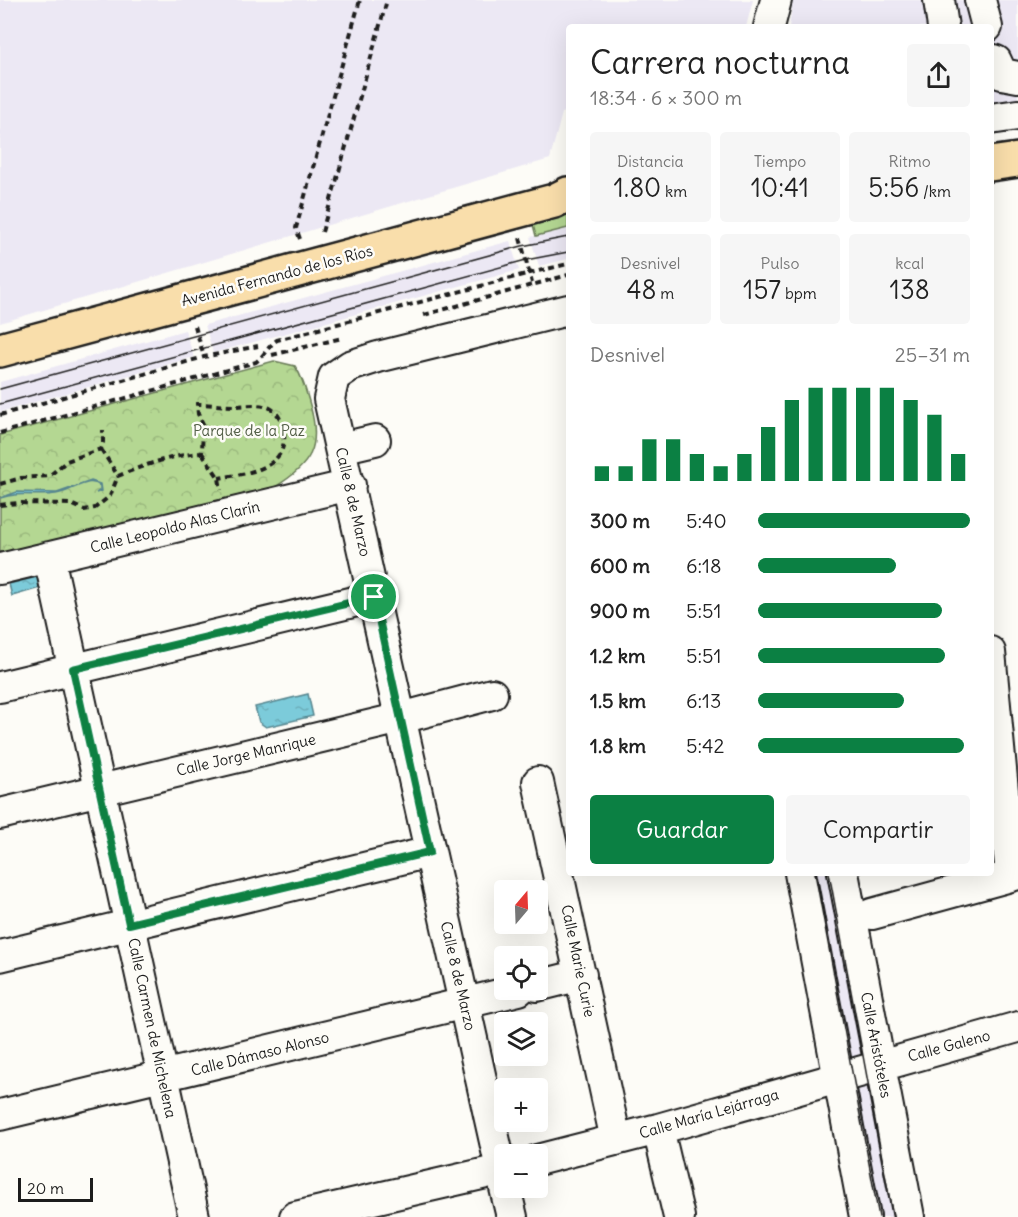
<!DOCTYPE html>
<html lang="es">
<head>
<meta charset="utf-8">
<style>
	body { margin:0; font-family:Delius,sans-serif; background:#f6f6f6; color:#222; height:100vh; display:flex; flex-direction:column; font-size:22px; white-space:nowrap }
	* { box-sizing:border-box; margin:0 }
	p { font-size:20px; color:#767676 }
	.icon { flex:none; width:33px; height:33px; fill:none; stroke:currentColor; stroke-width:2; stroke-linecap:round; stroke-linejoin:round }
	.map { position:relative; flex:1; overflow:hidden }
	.details { position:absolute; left:566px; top:24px; width:428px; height:852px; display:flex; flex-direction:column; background:#fff; border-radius:6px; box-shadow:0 6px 24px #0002 }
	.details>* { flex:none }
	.needle { width:39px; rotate:19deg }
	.buttons { position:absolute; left:494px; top:880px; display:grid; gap:12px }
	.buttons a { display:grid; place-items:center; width:54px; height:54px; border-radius:6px; background:#fff; box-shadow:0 6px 24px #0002; font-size:30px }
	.scale { position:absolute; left:18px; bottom:15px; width:75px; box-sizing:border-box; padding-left:6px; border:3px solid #1c1c1c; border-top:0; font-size:16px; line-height:21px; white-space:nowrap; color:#1c1c1c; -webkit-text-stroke:4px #fdfcf7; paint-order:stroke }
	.pin { position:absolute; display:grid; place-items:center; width:51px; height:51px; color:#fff; margin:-26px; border:3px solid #fff; border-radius:50%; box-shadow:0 2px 6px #0007 }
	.round { display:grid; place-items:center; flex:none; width:63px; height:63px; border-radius:6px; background:#f6f6f6 }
	.head { display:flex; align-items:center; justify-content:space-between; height:102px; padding:0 24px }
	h1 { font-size:33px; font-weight:600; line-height:45px }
	.figures { display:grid; grid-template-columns:repeat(3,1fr); gap:9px; height:102px; padding:6px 24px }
	.figures div { display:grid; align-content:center; border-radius:6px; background:#f6f6f6; text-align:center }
	.figures b { font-size:26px; font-weight:600 }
	.figures small { font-size:16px; font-weight:400 }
	.figures p { font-size:16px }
	.chart { height:168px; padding:12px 24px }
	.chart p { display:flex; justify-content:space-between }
	.chart svg { width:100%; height:108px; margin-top:6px; stroke:#0b8043; stroke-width:6 }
	.action { display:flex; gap:12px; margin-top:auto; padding:12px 24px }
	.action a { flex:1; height:69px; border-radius:6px; background:#0b8043; color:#fff; font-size:24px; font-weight:600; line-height:69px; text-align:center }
	.action a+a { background:#f6f6f6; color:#222 }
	ul { padding:0 24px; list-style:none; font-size:20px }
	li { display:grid; grid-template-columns:96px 72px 1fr; align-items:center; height:45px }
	li i { height:15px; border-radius:8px; background:#0b8043 }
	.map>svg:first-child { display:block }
</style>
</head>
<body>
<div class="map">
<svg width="1018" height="1217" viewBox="0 0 1018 1217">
	<defs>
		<pattern id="grass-tufts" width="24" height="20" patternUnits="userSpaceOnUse" patternTransform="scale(1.5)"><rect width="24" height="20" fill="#b4d792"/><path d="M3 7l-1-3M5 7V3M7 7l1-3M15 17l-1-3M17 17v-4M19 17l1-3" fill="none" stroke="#9ab87d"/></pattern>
		<pattern id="forest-crowns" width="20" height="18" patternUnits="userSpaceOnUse" patternTransform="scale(1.5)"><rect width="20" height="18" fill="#b4d792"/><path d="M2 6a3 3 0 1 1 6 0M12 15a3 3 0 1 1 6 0" fill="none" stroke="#9ab87d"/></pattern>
		<pattern id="water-ripples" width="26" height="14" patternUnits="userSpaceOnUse" patternTransform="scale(1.5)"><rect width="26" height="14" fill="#7ccbda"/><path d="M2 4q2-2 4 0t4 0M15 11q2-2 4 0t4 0" fill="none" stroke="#6baeba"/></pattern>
	</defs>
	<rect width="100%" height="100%" fill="#fdfcf7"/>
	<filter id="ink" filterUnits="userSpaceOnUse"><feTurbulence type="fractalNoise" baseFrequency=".0167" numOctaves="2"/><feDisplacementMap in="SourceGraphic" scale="12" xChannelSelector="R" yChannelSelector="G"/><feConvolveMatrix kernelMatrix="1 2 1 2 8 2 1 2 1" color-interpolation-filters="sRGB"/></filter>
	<g filter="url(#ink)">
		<path fill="#ece8f4" d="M0 0H753L746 27H568V111L562 113 550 159 0 323Z
			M793 0H1018V126L990 131V27H789Z
			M568 228V259L539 266 530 237Z
			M510 241 519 270 213 353 205 325Z
			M185 330 194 357 0 412V382Z
			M807 873H836L902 1217H871Z"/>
		<path fill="url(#grass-tufts)" stroke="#687a57" stroke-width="1.5" d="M568 213V228L536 236 532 221Z"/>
		<path fill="url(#forest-crowns)" stroke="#687a57" stroke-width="1.5" d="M274 361 295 366C303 378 306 391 310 405 322 447 311 465 275 487L0 553V435Z"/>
		<path fill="url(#water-ripples)" stroke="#56858e" stroke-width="1.5" d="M91 481 100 484 101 491 96 493 100 490V486C93 480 86 483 78 486 70 489 65 493 56 494 37 497 19 491 0 498L17 492 57 493Z
			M37 577 40 588 12 596 9 584Z
			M308 694 313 716 266 727 259 722 255 707Z"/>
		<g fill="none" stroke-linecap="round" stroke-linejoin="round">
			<defs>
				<path id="minor" d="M939 0 943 27
					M980 0 987 27
					M769 27 776 0
					M990 59 996 61 1002 74 1018 77
					M990 119 1018 115
					M341 448 375 440
					M49 557 194 1217
					M0 569 350 485
					M990 652 1011 876
					M0 687 374 597
					M538 782 616 1140
					M0 814 401 718 492 694
					M800 873 865 1217
					M843 873 909 1217
					M872 914 1018 874
					M0 956 430 852
					M537 986 581 975
					M0 1115 519 990
					M658 1129 679 1217
					M537 1160 658 1129 1018 1027
					M504 1182 329 399 334 377 350 366 378 357 568 310
					M505 1188 512 1217
					M295 1217 504 1169"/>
				<path id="major" d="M990 164 1018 160
					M0 350 554 201 568 194"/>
			</defs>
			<use href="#minor" stroke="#1c1c1c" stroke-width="34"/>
			<use href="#major" stroke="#1c1c1c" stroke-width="38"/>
			<path stroke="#1c1c1c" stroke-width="4" stroke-dasharray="6 4.5" stroke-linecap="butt" d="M322 232 387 0
				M520 238 532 283
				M300 239 296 228 360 0
				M424 315 568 275
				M195 326 204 357
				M272 355 342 338
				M0 415 204 357 258 346
				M0 433 256 362C265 355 268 346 277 340L530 273 568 264
				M101 449 118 476C145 465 172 455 202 453L203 424 198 414 197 404C209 404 221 406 234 406 246 406 258 403 270 408 278 412 283 423 284 431 288 470 247 473 219 478
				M202 453 219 478 221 490
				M0 484 21 478 49 476 67 461 101 449 103 443V430
				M0 505 18 503 71 504 84 510 95 508 110 496 118 476"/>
			<use href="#minor" stroke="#fdfcf7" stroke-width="30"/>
			<use href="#major" stroke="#f9deab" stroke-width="33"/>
			<path stroke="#1c1c1c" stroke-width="1.5" d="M0 389 522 246 568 237
				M0 404 526 260 568 252
				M815 873 879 1217
				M829 873 893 1217"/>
		</g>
	</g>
	<g fill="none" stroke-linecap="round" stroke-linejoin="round" filter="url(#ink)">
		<defs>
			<path id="route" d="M374 597 430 852 129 924 73 669Z"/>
		</defs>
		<use href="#route" stroke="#fff" stroke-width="12"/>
		<use href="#route" stroke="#0b8043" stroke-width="8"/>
	</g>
	<g text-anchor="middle" stroke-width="5" stroke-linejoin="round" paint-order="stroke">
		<g font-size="15" fill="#1c1c1c" stroke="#fdfcf7">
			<text transform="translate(277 276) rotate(-15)" y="5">Avenida Fernando de los Ríos</text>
			<text transform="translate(353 502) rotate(77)" y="5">Calle 8 de Marzo</text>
			<text transform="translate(175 527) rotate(-14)" y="5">Calle Leopoldo Alas Clarín</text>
			<text transform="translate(246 755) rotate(-13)" y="5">Calle Jorge Manrique</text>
			<text transform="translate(578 961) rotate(78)" y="5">Calle Marie Curie</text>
			<text transform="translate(458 976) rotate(77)" y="5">Calle 8 de Marzo</text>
			<text transform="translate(152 1028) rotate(78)" y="5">Calle Carmen de Michelena</text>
			<text transform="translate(876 1045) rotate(79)" y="5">Calle Aristóteles</text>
			<text transform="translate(949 1046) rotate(-15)" y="5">Calle Galeno</text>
			<text transform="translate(260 1054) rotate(-14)" y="5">Calle Dámaso Alonso</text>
			<text transform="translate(709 1114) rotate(-16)" y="5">Calle María Lejárraga</text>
		</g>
		<g font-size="15" fill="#515d45" stroke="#fdfcf7">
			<text x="249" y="436">Parque de la Paz</text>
		</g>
	</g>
</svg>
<div class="buttons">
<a><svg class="needle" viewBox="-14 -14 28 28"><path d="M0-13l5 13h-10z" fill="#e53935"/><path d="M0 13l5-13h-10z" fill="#767676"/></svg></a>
<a><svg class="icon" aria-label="locate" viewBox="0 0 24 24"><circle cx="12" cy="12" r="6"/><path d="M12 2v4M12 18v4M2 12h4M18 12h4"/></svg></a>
<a><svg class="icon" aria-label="layers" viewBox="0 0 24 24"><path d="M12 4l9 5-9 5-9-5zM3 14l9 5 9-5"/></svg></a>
<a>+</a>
<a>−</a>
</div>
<div class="scale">20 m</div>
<div class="pin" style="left:374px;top:597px;background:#1e9e55"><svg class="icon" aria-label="arrive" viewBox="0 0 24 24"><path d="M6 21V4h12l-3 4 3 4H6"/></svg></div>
<section class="details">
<div class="head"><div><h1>Carrera nocturna</h1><p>18:34 · 6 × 300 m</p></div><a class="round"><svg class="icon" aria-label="share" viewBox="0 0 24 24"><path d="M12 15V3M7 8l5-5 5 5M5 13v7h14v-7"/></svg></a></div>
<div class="figures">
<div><p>Distancia</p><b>1.80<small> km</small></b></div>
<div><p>Tiempo</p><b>10:41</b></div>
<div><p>Ritmo</p><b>5:56<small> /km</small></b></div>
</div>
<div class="figures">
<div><p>Desnivel</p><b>48<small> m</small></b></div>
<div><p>Pulso</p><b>157<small> bpm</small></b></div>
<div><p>kcal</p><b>138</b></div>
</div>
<div class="chart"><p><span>Desnivel</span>25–31 m</p>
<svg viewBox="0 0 160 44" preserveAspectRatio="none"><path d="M5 44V38M15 44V38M25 44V27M35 44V27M45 44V33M55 44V38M65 44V33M75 44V22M85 44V11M95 44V6M105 44V6M115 44V6M125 44V6M135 44V11M145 44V17M155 44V33"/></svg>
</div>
<ul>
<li><b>300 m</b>5:40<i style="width:100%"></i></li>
<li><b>600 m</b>6:18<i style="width:65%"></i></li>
<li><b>900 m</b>5:51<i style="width:87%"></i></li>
<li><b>1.2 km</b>5:51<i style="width:88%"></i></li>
<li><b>1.5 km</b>6:13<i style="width:69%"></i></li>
<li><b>1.8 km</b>5:42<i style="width:97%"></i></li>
</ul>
<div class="action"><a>Guardar</a><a>Compartir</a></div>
</section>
</div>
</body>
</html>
